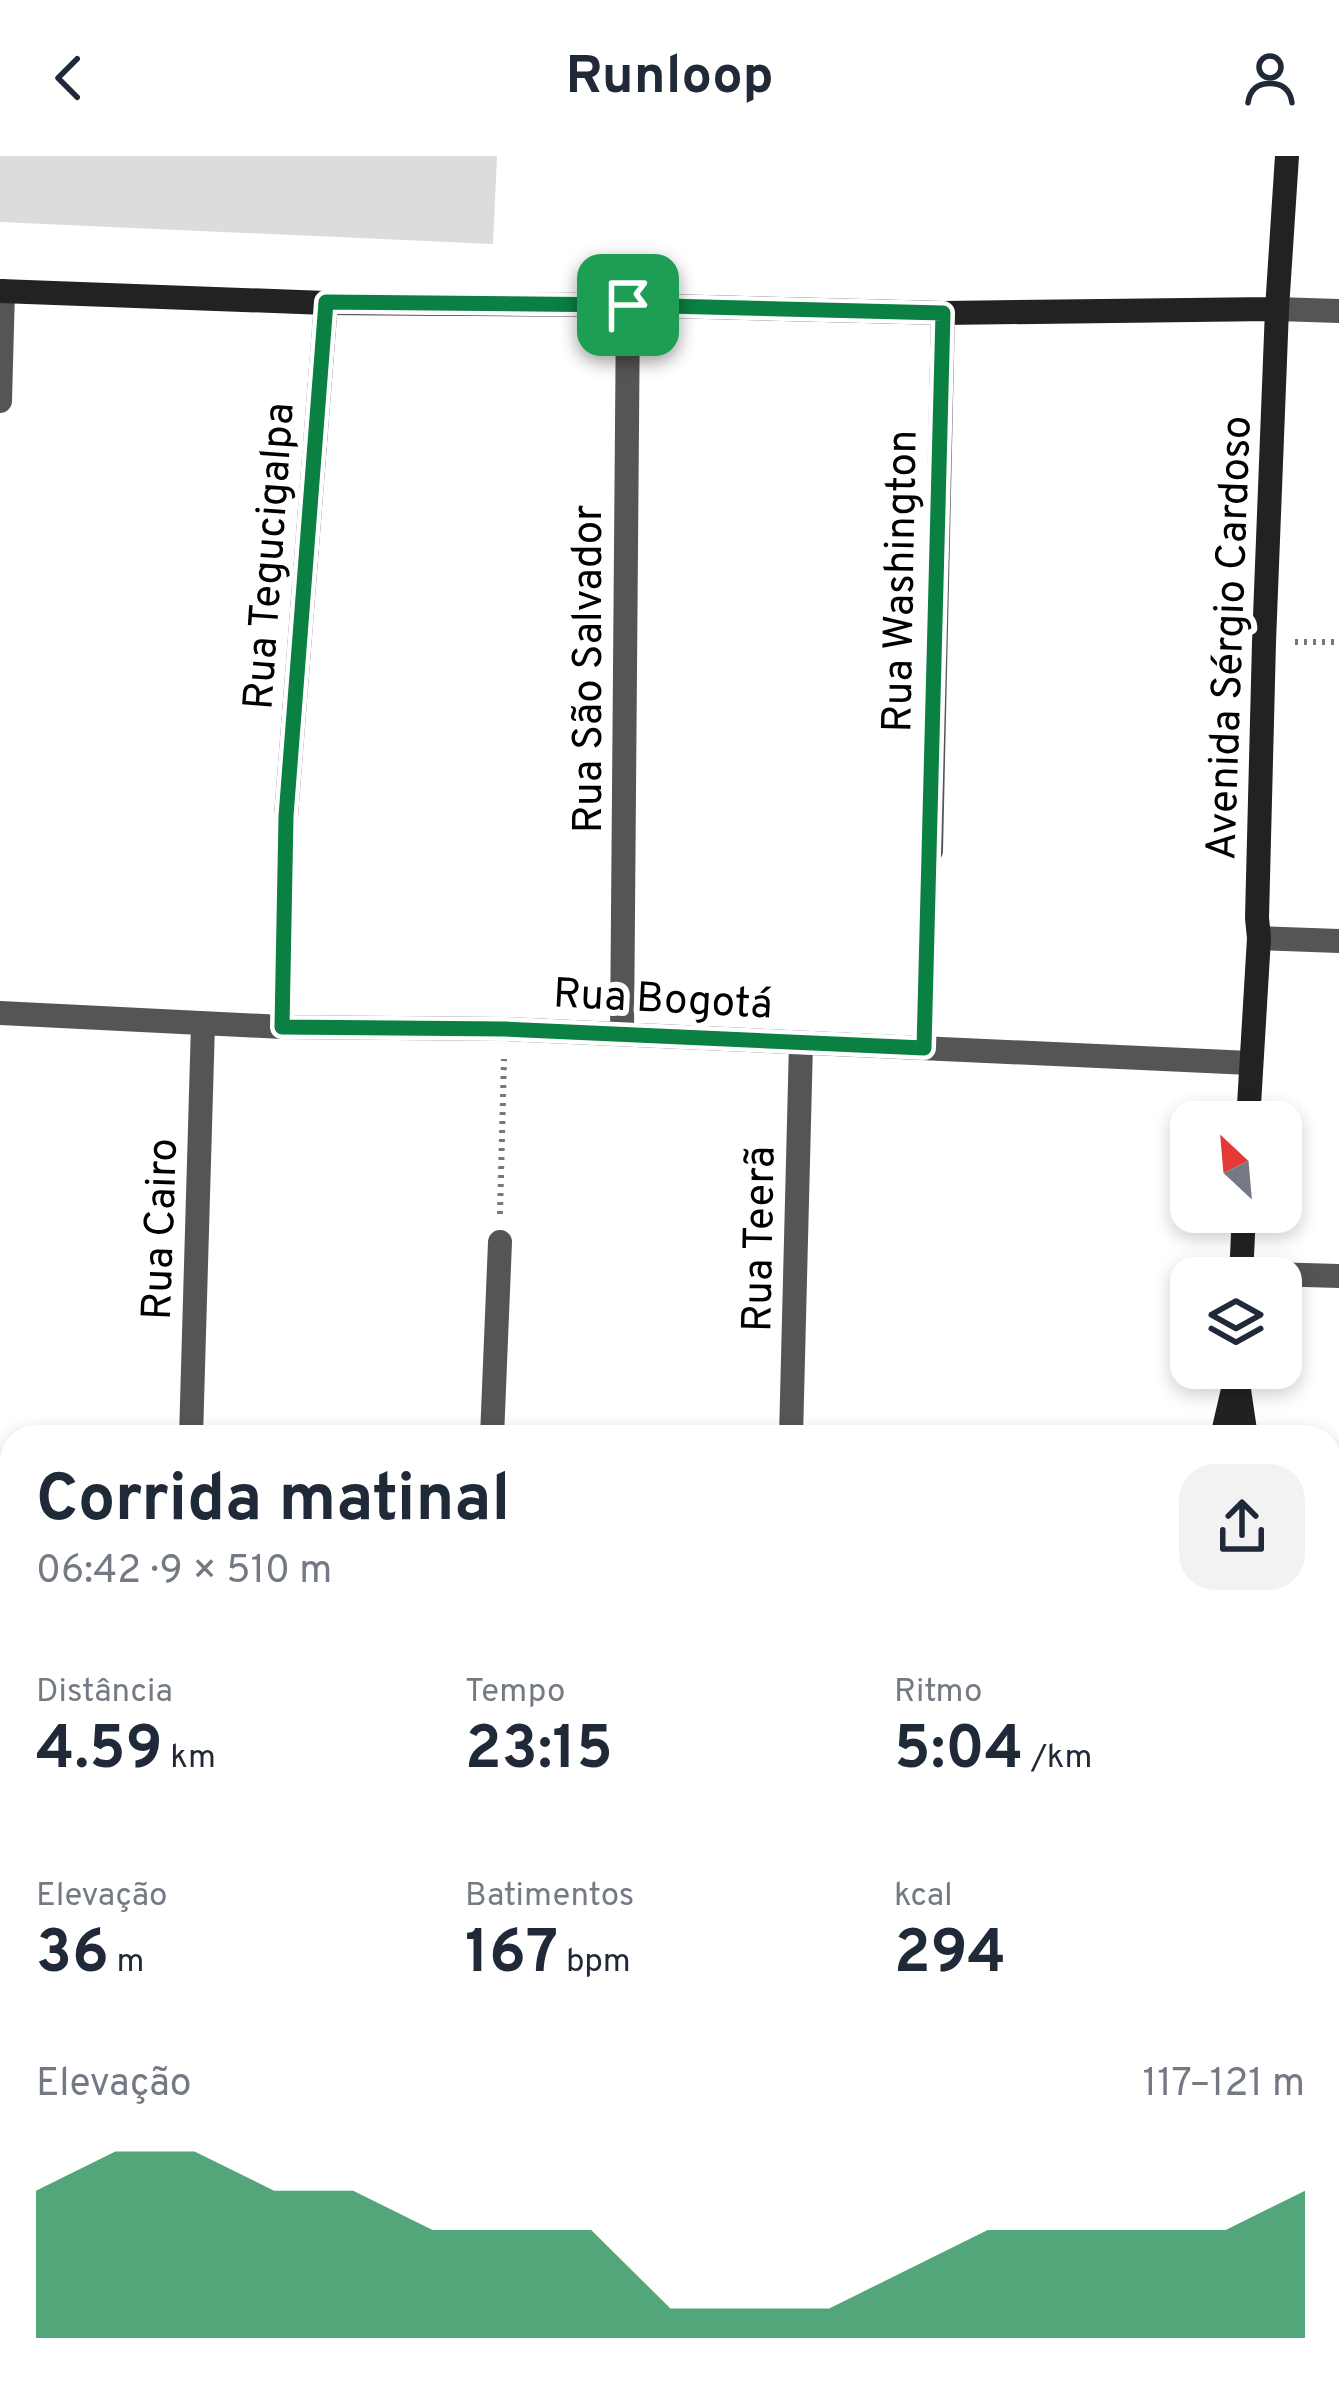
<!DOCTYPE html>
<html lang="pt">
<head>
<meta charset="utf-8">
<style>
	body { margin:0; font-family:Overpass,sans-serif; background:#f2f2f3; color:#1f2937; height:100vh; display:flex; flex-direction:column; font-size:45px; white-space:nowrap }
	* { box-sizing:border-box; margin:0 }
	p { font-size:39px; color:#747a83 }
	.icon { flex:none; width:66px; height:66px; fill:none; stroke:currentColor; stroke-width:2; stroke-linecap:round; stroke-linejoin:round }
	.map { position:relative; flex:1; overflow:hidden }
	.details { position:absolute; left:0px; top:1269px; width:1341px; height:972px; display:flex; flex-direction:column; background:#fff; border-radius:36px 36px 0 0; box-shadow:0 6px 18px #0003 }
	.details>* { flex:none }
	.needle { width:78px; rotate:334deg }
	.fabs { position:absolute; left:1170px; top:945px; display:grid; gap:24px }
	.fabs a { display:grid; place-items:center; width:132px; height:132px; border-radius:24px; background:#fff; box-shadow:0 6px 18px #0003; font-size:60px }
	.pin { position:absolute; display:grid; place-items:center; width:102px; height:102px; color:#fff; margin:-51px; border-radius:24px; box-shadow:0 6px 18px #0006 }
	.round { display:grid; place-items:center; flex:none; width:126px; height:126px; border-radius:36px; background:#f2f2f3 }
	.overview { display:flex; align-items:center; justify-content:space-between; height:204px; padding:0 36px }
	h1 { font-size:66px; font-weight:700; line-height:90px }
	.stats { display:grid; grid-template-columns:repeat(3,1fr); gap:18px; height:204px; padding:12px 36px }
	.stats div { display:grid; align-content:center }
	.stats b { font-size:60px; font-weight:700 }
	.stats small { font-size:33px; font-weight:400 }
	.stats p { font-size:33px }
	.chart { height:336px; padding:24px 36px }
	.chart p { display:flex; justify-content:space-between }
	.chart svg { width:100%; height:216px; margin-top:12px; fill:#0b8043; opacity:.7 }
	header { display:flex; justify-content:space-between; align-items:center; height:156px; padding:0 36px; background:#fff; font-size:54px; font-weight:700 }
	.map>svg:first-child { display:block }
</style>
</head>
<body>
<header><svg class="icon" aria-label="back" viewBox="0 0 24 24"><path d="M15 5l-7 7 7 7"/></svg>Runloop<svg class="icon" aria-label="person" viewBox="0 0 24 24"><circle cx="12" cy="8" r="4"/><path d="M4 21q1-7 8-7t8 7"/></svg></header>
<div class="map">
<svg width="1339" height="2241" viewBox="0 0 1339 2241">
	<defs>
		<pattern id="forest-crowns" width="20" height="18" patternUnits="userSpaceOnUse" patternTransform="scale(3)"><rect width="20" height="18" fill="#dcdcdc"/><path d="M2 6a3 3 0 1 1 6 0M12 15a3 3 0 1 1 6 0" fill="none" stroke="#bbb"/></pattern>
		<pattern id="building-hatch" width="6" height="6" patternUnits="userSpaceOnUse" patternTransform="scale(3)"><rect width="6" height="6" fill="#c4c4c4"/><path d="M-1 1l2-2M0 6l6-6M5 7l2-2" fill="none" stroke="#a7a7a7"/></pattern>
	</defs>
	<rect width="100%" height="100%" fill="#fff"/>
	<path fill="url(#forest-crowns)" d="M1329 1646 1339 1654V2241H1273L1221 2229H1329Z"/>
	<path fill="#dcdcdc" d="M0 0H497L493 88 0 66Z"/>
	<path fill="url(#building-hatch)" stroke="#999" stroke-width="3" d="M1329 2085 1339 2087V2132L1329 2130Z
		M1339 2155V2207L1329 2204V2157L1338 2159Z"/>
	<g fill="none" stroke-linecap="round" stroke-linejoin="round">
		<path stroke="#777" stroke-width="6" stroke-dasharray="3 6" stroke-linecap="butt" d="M1295 486H1339
			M283 843 285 688
			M925 866 930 723
			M500 1058 504 903
			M1329 1480 1339 1477
			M1329 1866 1339 1858
			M1329 2043 1339 2045
			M421 2241 424 2229
			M1046 2241 1049 2229
			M1213 2241 1215 2229"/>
		<path stroke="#555" stroke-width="24" d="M1277 153 1339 155
			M0 245 3 135
			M286 660 326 147
			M931 695 943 157
			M1259 782 1339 785
			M0 857 282 871 505 873 1250 907
			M622 878 628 149
			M1241 1117 1339 1120
			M191 1281 203 868
			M492 1281 500 1086
			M791 1281 801 887
			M114 2241 116 2229
			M730 2241 732 2229"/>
		<path stroke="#222" stroke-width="24" d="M0 135 326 147 628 149 943 157 1277 153
			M1248 966 1259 782 1257 762 1264 486 1277 153 1287 0
			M1241 1122 1244 1056
			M1239 1234 1246 1281
			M1222 1281 1238 1212
			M1329 1537 1339 1558
			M1329 1615 1339 1623
			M0 2002 12 2003
			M1116 2229 1167 2241"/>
	</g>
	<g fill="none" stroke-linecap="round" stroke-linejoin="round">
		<defs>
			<path id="route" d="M326 146 628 149 943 157 924 892 505 873 282 871 286 660Z"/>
		</defs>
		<use href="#route" stroke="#fff" stroke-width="24"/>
		<use href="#route" stroke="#0b8043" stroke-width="15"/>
	</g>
	<g text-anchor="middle" stroke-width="12" stroke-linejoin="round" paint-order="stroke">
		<g font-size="42" fill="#000" stroke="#fff">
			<text transform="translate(267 400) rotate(-86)" y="15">Rua Tegucigalpa</text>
			<text transform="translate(898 425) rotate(-89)" y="15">Rua Washington</text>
			<text transform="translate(1227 482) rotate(-88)" y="15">Avenida Sérgio Cardoso</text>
			<text transform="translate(586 513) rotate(-90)" y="15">Rua São Salvador</text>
			<text transform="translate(663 841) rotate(3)" y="15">Rua Bogotá</text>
			<text transform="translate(158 1073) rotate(-88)" y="15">Rua Cairo</text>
			<text transform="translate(757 1083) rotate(-89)" y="15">Rua Teerã</text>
		</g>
	</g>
</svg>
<div class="fabs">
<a><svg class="needle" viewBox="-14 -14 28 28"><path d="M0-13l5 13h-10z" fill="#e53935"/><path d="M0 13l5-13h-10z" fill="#747a83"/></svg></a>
<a><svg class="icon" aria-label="layers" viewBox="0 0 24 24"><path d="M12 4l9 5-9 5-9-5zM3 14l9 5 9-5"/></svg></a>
</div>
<div class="pin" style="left:628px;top:149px;background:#1e9e55"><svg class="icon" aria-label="arrive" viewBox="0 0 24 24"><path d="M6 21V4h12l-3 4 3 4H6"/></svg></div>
<section class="details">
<div class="overview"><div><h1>Corrida matinal</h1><p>06:42 · 9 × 510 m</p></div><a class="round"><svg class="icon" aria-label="share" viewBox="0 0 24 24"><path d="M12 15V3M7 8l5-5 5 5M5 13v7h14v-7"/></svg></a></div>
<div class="stats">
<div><p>Distância</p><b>4.59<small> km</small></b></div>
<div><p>Tempo</p><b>23:15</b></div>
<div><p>Ritmo</p><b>5:04<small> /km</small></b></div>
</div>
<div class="stats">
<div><p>Elevação</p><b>36<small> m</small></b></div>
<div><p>Batimentos</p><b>167<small> bpm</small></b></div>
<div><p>kcal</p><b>294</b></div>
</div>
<div class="chart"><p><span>Elevação</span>117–121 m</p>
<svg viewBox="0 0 160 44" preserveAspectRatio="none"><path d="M0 44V14L10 6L20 6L30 14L40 14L50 22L60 22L70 22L80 38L90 38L100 38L110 30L120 22L130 22L140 22L150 22L160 14V44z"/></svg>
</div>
</section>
</div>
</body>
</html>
